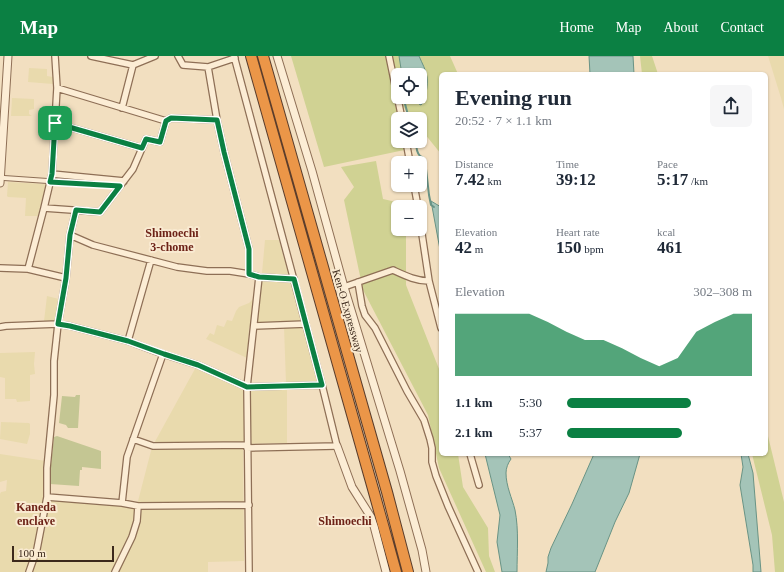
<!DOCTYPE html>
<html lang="en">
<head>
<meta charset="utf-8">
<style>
	body { margin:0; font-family:Georgia,serif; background:#f6f6f7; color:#1f2937; height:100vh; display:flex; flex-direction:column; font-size:15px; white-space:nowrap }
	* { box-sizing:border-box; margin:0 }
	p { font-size:13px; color:#747a83 }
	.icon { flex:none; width:22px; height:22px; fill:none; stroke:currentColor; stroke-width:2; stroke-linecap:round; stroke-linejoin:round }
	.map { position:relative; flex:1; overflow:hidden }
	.details { position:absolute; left:439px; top:16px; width:329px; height:384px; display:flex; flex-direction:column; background:#fff; border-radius:6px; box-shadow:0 1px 3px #0004 }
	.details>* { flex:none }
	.controls { position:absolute; left:391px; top:12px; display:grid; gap:8px }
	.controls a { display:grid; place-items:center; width:36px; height:36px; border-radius:6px; background:#fff; box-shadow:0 1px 3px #0004; font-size:20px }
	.scale { position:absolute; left:12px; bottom:10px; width:102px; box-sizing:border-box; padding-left:4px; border:2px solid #3c291c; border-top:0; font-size:11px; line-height:14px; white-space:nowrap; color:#3c291c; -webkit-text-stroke:3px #f9ead1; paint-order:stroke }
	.pin { position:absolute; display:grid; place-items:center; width:34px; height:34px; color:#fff; margin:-17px; border-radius:8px; box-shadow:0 2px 6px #0006 }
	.round { display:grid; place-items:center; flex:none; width:42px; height:42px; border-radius:6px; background:#f6f6f7 }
	.headline { display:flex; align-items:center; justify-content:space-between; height:68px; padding:0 16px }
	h1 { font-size:22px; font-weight:700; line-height:30px }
	.stats { display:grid; grid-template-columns:repeat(3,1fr); gap:6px; height:68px; padding:4px 16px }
	.stats div { display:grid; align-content:center }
	.stats b { font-size:17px; font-weight:700 }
	.stats small { font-size:11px; font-weight:400 }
	.stats p { font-size:11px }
	.chart { height:112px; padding:8px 16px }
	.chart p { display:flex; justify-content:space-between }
	.chart svg { width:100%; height:72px; margin-top:4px; fill:#0b8043; opacity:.7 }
	ul { padding:0 16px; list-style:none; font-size:13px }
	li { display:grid; grid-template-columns:64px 48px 1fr; align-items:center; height:30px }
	li i { height:10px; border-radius:5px; background:#0b8043 }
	header { display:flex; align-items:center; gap:24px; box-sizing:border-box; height:56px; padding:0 20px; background:#0b8043; color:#fff }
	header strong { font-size:19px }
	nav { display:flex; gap:22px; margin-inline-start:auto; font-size:14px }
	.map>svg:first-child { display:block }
</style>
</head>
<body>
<header>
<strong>Map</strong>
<nav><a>Home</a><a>Map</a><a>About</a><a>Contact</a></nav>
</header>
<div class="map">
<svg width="784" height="516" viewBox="0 0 784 516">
	<rect width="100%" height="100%" fill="#f2dfc0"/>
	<path fill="#e9daad" d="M768 0H784V53L781 42Z
		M29 12 47 13V20L53 21V28L28 26Z
		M12 42 34 43V53L29 54V58L32 60H11Z
		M8 126 45 128 46 129 38 160H25L26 142 8 141 7 140Z
		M265 184H279L318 326 286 327 284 271H249L247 302 206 283 210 277 214 279 217 269 224 271 227 264 232 265 236 255 239 251 249 247 252 244 261 228Z
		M47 240 59 243 56 262 54 265H44Z
		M35 296 34 308 35 318 30 319V345L17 346 16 343H5V322L0 321V297Z
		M196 311 244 334 287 333V387L243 388 244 505 208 506V516H0V438L1 436 6 435 7 424 0 426V398L46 405 44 435 51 444 137 449 152 391Z
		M1 366 29 367 30 368V378L27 388 0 383Z"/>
	<path fill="#d0d293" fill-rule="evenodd" d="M291 0H450L458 18H441V98L420 72V63H413L400 47 403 63H398V85H408L409 93 324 111ZM398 19H420V41H398Z
		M640 0H652L658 18H642Z
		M376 105 383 143 405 148V151H398V173H406V229L441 318V398H458L463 431 488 472 489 500 495 516H486L439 412 428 359 363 234 344 144 354 131 341 111Z
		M766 372 784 446V516H775L772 479 752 398H766Z"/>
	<path fill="#c4c693" d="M76 339H80L78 372H68L66 369 59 367 62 340 75 341Z
		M57 380 101 395V413L82 411V414H80L79 430 50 428 51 409 54 381Z"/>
	<path fill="#a4c4b8" stroke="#699385" d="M399 0H419C422 7 426 14 427 21 428 28 426 45 421 49L419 48 415 43 404 44 406 41H420V19H402Z
		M589 0H633L634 18H590Z
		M431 145 441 151V199Z
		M485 398H508L511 403C508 407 506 412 506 417 506 430 512 442 515 454 519 474 517 496 517 516H502L497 486 500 459Z
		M594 398H640L629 437 615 466 595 516H546L548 507V501L551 492 572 448Z
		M741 398H748L753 417 761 516H753V509L740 429 743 411Z"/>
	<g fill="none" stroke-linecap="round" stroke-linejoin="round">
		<path stroke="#699385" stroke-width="2" d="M406 41 404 44 409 63
			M416 85C416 90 416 96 420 100 422 101 424 102 425 104L429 139 431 149 434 151"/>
		<defs>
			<path id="pedestrian" d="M4 122 120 130"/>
			<path id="minor" d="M91 0 133 9 155 0
				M178 0 183 9 208 11 235 2
				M234 0 322 329 337 390 247 392
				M389 0 402 63
				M208 11 217 64 224 96 249 193V218
				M122 52 133 9
				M166 65 171 62 217 64
				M55 67 142 92
				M406 85 410 107
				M52 118 124 125
				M414 129 418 151
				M44 152 52 118 57 32 55 0
				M420 165 429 225 441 272
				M70 179 93 189 177 211 207 215H230L249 218 259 221
				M0 212 28 213 66 222
				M28 213 44 152 100 156 133 113 146 83 160 86 166 65 57 32
				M358 226 362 250 365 259 375 272 407 335 424 364 430 383 432 392V406L436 420 448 450 478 516
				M344 231 393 214C406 220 416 225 429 225
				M254 270 306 268
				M0 271 6 270 58 268 70 270 128 285 163 298 198 309 247 331 322 329
				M128 285 151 204
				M133 383 153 390 247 389
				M470 398 479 429
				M47 441 122 447 138 450 249 449
				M122 447 127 401 163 298
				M29 516 37 493 47 441V412L54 339V305L58 268 66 222 70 179 76 154
				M115 516 132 481 137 465 138 450
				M249 516 247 331 259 221 294 223"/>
			<path id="tertiary" d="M277 0 312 115 344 231 400 415 422 494 426 516
				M0 127 8 0
				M337 390 352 431 371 461 374 470 386 516"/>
			<path id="motorway" d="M251 0 375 440 396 516
				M263 0 387 436 408 516"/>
		</defs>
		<use href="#pedestrian" stroke="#8e6f56" stroke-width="6"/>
		<use href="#minor" stroke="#8e6f56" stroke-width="8"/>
		<use href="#tertiary" stroke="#8e6f56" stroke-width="9"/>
		<use href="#motorway" stroke="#5b3d2b" stroke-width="12"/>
		<use href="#pedestrian" stroke="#fcedd5" stroke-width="4"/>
		<use href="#minor" stroke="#fcedd5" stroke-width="5.5"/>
		<use href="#tertiary" stroke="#fcedd5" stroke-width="7"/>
		<use href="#motorway" stroke="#eb9648" stroke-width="10"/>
	</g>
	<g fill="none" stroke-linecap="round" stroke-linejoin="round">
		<defs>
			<path id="route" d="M171 62 217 64 224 96 249 193V218L259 221 294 223 322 329 247 331 198 309 164 298 128 285 70 270 58 268 66 222 70 179 76 154 100 156 120 130 50 126 52 118 55 67 142 92 146 83 160 86 166 65Z"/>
		</defs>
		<use href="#route" stroke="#fff" stroke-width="8"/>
		<use href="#route" stroke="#0b8043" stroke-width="5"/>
	</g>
	<g text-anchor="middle" stroke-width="4" stroke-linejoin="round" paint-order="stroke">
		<g font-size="11" fill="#3c291c" stroke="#f9ead1">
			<text transform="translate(348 255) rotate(74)" y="4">Ken-O Expressway</text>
		</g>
		<g font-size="12" font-weight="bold" fill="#6d2217" stroke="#f9ead1">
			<text x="172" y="181">Shimoechi<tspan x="172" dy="14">3-chome</tspan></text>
			<text x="36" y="455">Kaneda<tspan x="36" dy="14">enclave</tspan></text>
			<text x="345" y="469">Shimoechi</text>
		</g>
	</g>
</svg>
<div class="controls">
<a><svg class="icon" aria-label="locate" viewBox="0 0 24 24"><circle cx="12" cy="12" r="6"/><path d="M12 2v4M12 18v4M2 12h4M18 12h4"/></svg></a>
<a><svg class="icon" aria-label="layers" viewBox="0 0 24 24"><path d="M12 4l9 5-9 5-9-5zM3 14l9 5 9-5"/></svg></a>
<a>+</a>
<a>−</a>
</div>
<div class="scale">100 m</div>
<div class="pin" style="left:55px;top:67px;background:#1e9e55"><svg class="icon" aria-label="arrive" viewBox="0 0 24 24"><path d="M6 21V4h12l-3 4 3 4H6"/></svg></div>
<section class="details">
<div class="headline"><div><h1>Evening run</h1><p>20:52 · 7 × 1.1 km</p></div><a class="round"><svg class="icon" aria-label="share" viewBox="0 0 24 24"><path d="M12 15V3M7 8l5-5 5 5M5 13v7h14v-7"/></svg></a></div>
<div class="stats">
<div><p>Distance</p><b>7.42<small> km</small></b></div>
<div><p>Time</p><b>39:12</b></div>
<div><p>Pace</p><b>5:17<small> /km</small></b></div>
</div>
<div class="stats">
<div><p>Elevation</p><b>42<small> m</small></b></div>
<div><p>Heart rate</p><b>150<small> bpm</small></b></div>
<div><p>kcal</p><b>461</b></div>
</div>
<div class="chart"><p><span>Elevation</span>302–308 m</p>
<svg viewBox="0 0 160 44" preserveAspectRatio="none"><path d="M0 44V6L10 6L20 6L30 6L40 6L50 11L60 17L70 22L80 22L90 27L100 33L110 38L120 33L130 17L140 11L150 6L160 6V44z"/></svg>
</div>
<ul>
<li><b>1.1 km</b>5:30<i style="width:67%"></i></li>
<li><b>2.1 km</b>5:37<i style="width:62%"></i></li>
</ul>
</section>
</div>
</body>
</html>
